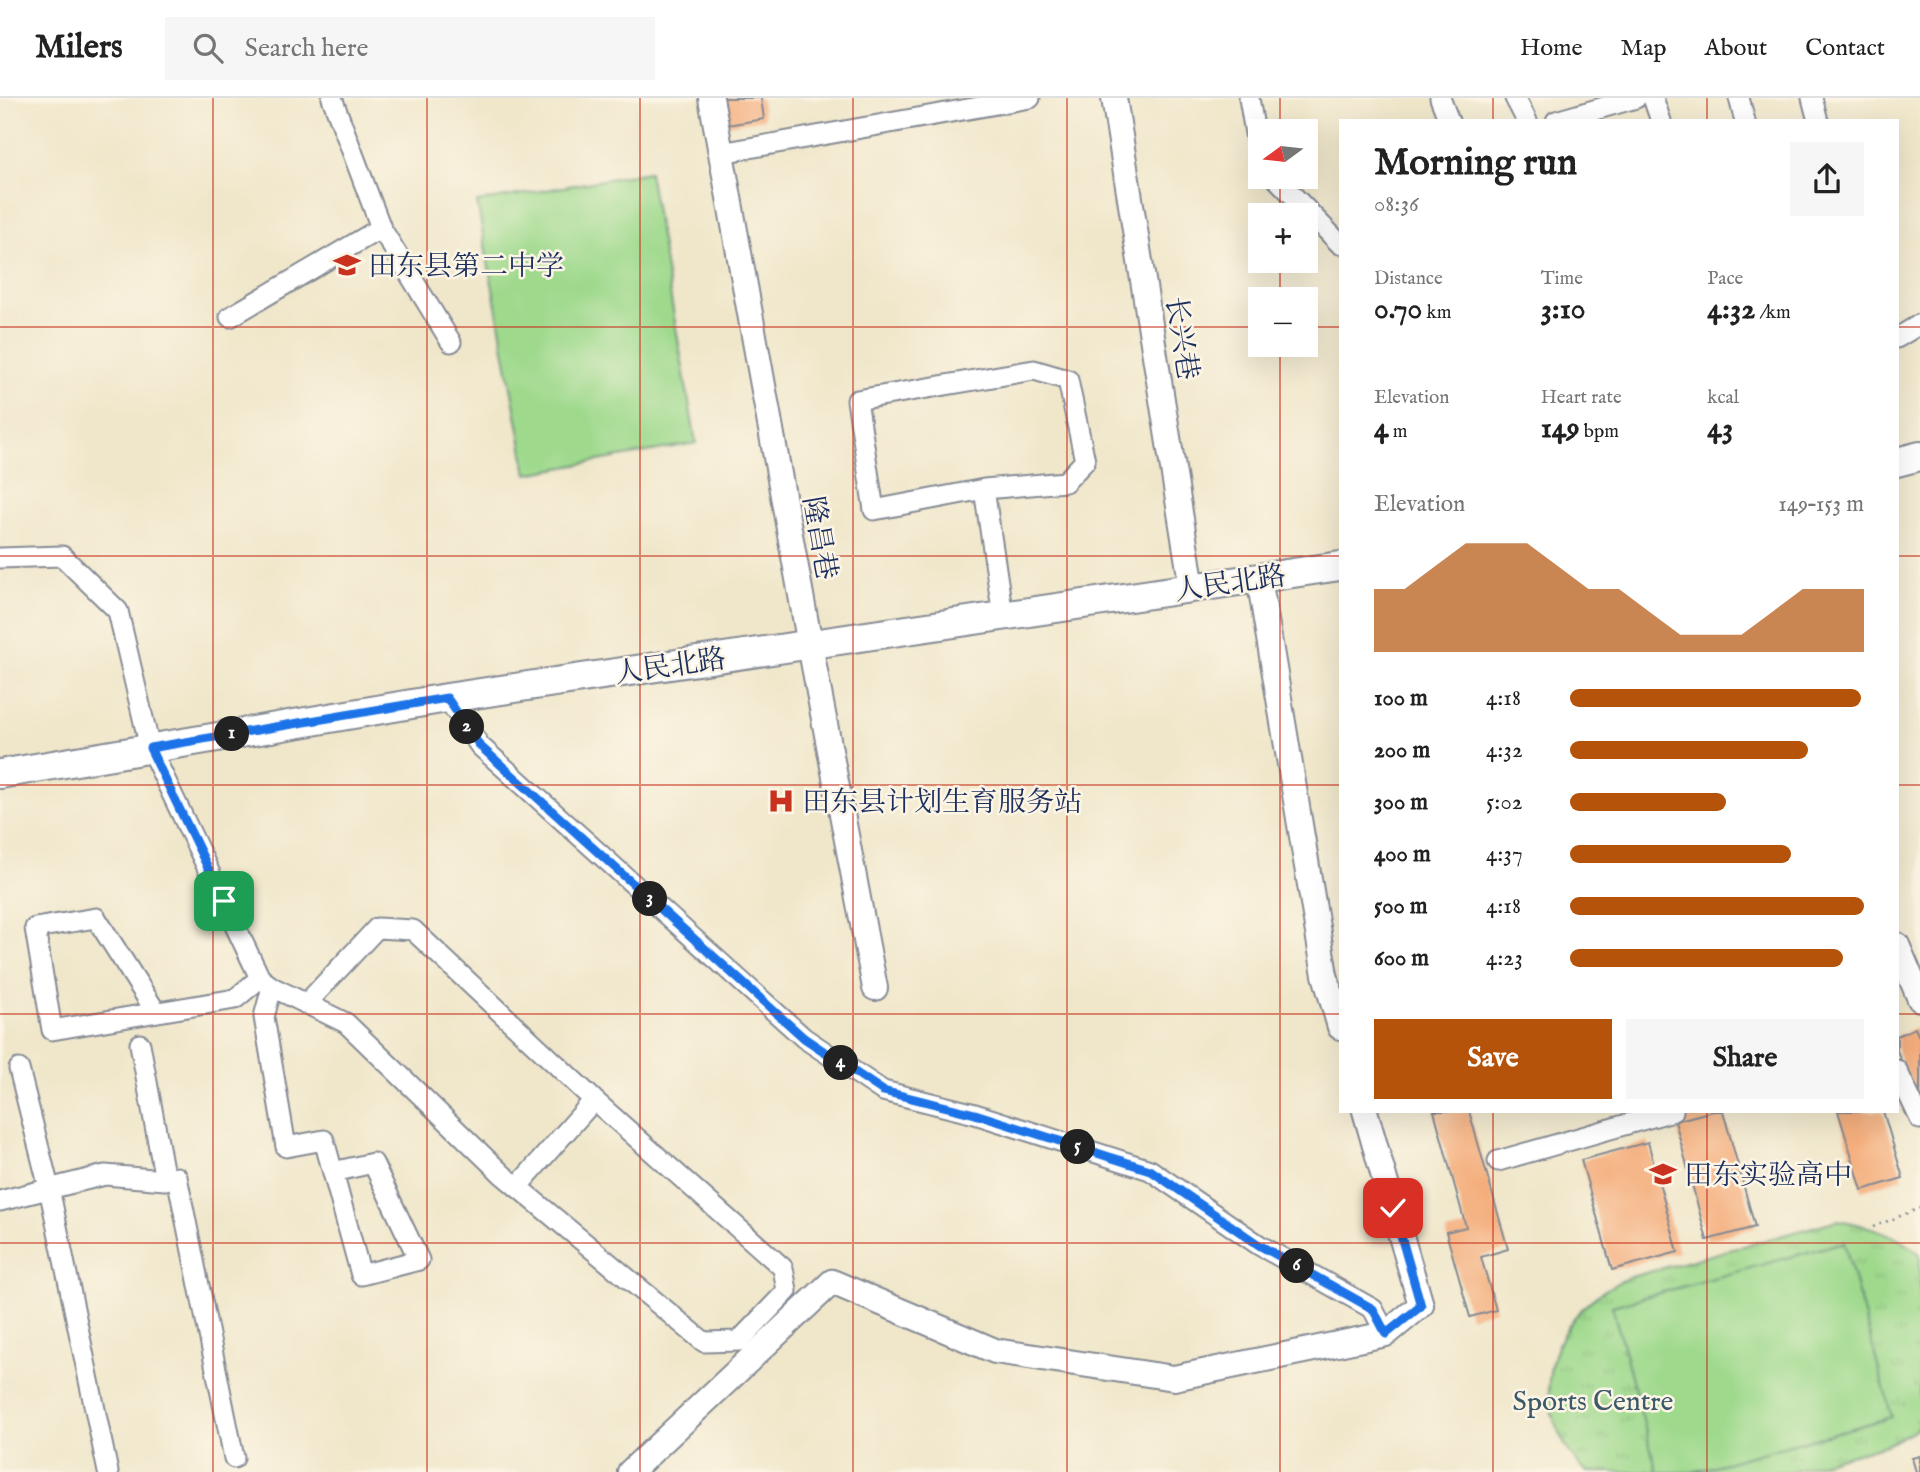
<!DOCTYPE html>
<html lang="en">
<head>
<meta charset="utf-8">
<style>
	body { margin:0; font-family:"IM FELL English","Noto Serif SC",serif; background:#f6f6f6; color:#222; height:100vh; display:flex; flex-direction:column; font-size:26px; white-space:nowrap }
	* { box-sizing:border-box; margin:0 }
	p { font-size:23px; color:#767676 }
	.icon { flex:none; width:38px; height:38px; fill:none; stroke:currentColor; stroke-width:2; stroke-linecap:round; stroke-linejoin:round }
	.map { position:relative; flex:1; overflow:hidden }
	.side { position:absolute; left:1339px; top:21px; width:560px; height:994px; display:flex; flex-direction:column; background:#fff; border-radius:0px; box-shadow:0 7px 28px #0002 }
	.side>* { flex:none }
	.needle { width:46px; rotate:255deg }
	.tools { position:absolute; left:1248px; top:21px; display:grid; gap:14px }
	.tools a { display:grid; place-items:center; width:70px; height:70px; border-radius:0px; background:#fff; box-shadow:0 7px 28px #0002; font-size:35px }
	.pin { position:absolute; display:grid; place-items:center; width:60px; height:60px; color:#fff; margin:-30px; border-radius:14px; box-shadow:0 4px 10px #0006 }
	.km { position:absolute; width:35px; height:35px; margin:-18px; border-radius:50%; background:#222; color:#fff; font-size:19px; line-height:35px; text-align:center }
	.round { display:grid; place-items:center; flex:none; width:74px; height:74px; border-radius:0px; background:#f6f6f6 }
	.headline { display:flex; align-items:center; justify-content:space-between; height:119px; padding:0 35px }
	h1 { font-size:38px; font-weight:800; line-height:52px }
	.figures { display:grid; grid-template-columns:repeat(3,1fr); gap:10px; height:119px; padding:7px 35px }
	.figures div { display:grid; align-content:center }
	.figures b { font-size:30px; font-weight:800 }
	.figures small { font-size:19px; font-weight:400 }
	.figures p { font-size:19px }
	.chart { height:196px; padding:14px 35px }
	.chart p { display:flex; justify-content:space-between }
	.chart svg { width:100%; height:126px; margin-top:7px; fill:#b45309; opacity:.7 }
	.cta { display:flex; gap:14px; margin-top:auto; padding:14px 35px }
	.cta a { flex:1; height:80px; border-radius:0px; background:#b45309; color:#fff; font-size:28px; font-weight:800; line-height:80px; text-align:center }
	.cta a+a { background:#f6f6f6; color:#222 }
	ul { padding:0 35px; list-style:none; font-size:23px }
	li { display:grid; grid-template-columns:112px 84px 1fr; align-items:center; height:52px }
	li i { height:18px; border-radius:9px; background:#b45309 }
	header { display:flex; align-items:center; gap:42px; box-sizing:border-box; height:98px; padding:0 35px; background:#fff; border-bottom:2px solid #e0e0e0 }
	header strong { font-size:33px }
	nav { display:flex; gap:38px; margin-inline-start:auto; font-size:24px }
	.search { width:490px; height:63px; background:#f6f6f6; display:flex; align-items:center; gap:18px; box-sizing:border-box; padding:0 24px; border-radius:0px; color:#767676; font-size:26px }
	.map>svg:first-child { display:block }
</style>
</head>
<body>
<header>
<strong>Milers</strong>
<div class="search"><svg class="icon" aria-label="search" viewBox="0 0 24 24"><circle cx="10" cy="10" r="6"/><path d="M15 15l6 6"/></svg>Search here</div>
<nav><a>Home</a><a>Map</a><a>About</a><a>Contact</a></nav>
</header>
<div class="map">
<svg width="1920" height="1374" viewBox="0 0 1920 1374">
	<defs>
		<pattern id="park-tufts" width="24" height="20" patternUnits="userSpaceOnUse" patternTransform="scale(1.75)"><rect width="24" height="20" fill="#9ed98c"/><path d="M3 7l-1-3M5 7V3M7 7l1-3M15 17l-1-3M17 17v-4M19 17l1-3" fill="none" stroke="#88bb7b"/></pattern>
	</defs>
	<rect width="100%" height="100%" fill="#fcf5e5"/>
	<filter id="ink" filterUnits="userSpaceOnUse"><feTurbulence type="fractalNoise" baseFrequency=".0143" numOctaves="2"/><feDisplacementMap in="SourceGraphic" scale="14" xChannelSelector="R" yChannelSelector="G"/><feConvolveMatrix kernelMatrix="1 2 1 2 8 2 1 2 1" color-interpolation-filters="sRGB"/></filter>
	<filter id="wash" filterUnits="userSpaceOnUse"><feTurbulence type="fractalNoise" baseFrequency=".00686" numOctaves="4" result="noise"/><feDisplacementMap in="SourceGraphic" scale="28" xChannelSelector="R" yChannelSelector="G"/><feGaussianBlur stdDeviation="1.57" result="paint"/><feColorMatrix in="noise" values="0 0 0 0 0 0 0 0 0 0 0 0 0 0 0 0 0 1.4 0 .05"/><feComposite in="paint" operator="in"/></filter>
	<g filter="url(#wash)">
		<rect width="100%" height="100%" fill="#f0e7cb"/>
		<path fill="#9ed98c" stroke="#5c8475" stroke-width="2" d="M649 74 696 345 527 376 477 104Z
			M1844 1144 1892 1319 1693 1374H1657L1612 1208Z"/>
		<path fill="url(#park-tufts)" stroke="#5c8475" stroke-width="2" d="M1838 1122C1869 1128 1896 1135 1920 1156V1326L1913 1333 1886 1347 1788 1374H1693L1892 1319 1844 1144 1612 1208 1657 1374H1587C1572 1362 1562 1343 1555 1325 1533 1263 1572 1201 1631 1179Z"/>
		<g id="blocks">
			<path fill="#f4ae7d" d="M722 0H761L764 21 727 27Z
				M1915 930 1920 941V1006L1897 953V938Z
				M1434 1013H1469L1508 1151 1481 1159 1496 1212 1470 1219 1446 1134 1466 1129Z
				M1713 1013H1723L1755 1129 1707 1142 1675 1023Z
				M1838 1013H1883L1903 1080 1862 1092Z
				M1648 1044 1678 1154 1612 1172 1581 1062Z
				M1920 1358V1374H1916L1912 1360Z"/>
		</g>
	</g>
	<g filter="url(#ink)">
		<use href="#blocks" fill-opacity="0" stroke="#868b94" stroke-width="2"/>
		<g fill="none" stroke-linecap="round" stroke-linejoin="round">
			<defs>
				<path id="minor" d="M332 0 381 130 451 244
					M1249 0 1257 47 1260 54
					M1440 0 1449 23
					M1515 0 1527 23
					M1653 0 1661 23
					M1739 0 1745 23
					M1812 0 1818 23
					M1556 23 1636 0
					M721 55 1030 0
					M1275 79 1340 146
					M230 219 381 130
					M1897 240 1920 226
					M984 391 1065 384 1085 363 1068 282 1034 272 857 302 874 412 984 391 1003 518
					M0 460 62 458 118 513 150 650 260 880 272 889 346 925 503 1077 704 1244 739 1243 787 1193 783 1170 594 1002 413 832 377 830 306 906
					M447 600 480 648 804 940 883 993 975 1016 1150 1072 1259 1147 1373 1211 1386 1236
					M272 889 264 919 286 1049 324 1042 361 1177 419 1162 373 1065 333 1074
					M156 914 96 820 35 830 52 932 235 901 260 880
					M140 946 165 1082
					M19 971 49 1090 108 1374
					M1897 972 1920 1021
					M1498 1063 1673 1013
					M517 1089 594 1002
					M0 1103 105 1077 165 1082 177 1079 234 1360"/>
				<path id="tertiary" d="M711 0 810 547 875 890
					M1114 0 1192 490
					M1259 480 1325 877 1340 929
					M1897 847 1920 901
					M630 1374 832 1184 995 1253 1174 1280 1386 1236 1421 1207 1365 1013"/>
				<path id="secondary" d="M1897 364 1920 358
					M0 676 447 600 1340 468"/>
			</defs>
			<use href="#minor" stroke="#868b94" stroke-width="23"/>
			<use href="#tertiary" stroke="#868b94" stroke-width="28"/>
			<use href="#secondary" stroke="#868b94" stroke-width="32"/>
			<path stroke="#868b94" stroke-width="2.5" stroke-dasharray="2 5" stroke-linecap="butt" d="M1873 1129 1920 1110"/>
			<use href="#minor" stroke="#fff" stroke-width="19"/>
			<use href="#tertiary" stroke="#fff" stroke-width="24"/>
			<use href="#secondary" stroke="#fff" stroke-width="28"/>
		</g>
	</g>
	<g fill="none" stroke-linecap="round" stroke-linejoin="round" filter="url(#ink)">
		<defs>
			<path id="route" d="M224 803 150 650 447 600 480 648 804 940 883 993 975 1016 1150 1072 1259 1147 1373 1211 1386 1236 1421 1208 1393 1110"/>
		</defs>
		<use href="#route" stroke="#fff" stroke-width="14"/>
		<use href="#route" stroke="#1a73e8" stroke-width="9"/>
	</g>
	<path fill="none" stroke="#c8321e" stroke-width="2" stroke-opacity="0.55" d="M213 0V1374M427 0V1374M640 0V1374M853 0V1374M1067 0V1374M1280 0V33M1493 0V23M1707 0V23M1280 79V117M1280 163V201M0 229H1260M1306 229H1340M1897 229H1920M1280 247V1374M0 458H1340M1897 458H1920M0 687H1340M1897 687H1920M0 916H1340M1897 916H1920M1493 1013V1374M1707 1013V1374M0 1145H1920"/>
	<defs>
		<symbol id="school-bare" viewBox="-9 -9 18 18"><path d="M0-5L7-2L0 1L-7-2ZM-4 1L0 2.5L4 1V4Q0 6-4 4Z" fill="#c8321e" stroke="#fcf5e5" stroke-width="2.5" paint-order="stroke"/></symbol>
		<symbol id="hospital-bare" viewBox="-9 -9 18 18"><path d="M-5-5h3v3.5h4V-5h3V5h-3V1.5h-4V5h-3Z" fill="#c8321e" stroke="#fcf5e5" stroke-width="2.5" paint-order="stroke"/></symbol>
	</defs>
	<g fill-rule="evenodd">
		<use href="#school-bare" x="328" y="148" width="38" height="38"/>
		<use href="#hospital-bare" x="762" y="684" width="38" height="38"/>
		<use href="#school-bare" x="1644" y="1057" width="38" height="38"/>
	</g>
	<g text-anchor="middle" stroke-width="5" stroke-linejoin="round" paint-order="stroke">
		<g font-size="28" fill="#1b2f5e" stroke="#fcf5e5" text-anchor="start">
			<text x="368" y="177">田东县第二中学</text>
			<text x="802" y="713">田东县计划生育服务站</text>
			<text x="1684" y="1086">田东实验高中</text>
		</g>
		<g font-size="28" fill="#1b2f5e" stroke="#fcf5e5">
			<text transform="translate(1183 240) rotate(81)" y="10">长兴巷</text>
			<text transform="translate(821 440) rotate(80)" y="10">隆昌巷</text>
			<text transform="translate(1230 484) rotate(-8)" y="10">人民北路</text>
			<text transform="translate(670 567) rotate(-8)" y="10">人民北路</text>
		</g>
		<g font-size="28" fill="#3c5a6a" stroke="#fcf5e5">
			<text x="1593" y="1312">Sports Centre</text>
		</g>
	</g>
</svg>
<div class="tools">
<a><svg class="needle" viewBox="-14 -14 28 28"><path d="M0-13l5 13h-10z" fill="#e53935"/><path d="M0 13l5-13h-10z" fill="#767676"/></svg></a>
<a>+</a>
<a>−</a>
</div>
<div class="pin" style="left:224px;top:803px;background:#1e9e55"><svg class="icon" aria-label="arrive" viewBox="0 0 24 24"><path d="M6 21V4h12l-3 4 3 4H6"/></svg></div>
<div class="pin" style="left:1393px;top:1110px;background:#d93025"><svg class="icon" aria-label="check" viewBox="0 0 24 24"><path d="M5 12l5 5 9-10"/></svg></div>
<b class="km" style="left:232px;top:636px">1</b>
<b class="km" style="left:467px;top:629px">2</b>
<b class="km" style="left:650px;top:801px">3</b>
<b class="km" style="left:841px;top:965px">4</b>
<b class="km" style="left:1078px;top:1049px">5</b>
<b class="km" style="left:1297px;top:1168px">6</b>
<section class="side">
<div class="headline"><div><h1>Morning run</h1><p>08:36</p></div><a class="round"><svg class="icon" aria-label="share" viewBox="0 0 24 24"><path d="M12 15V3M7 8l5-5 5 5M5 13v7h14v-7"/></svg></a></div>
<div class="figures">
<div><p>Distance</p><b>0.70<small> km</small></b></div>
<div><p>Time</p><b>3:10</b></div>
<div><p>Pace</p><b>4:32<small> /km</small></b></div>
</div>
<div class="figures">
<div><p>Elevation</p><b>4<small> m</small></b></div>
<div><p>Heart rate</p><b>149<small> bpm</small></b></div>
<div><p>kcal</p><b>43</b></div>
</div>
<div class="chart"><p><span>Elevation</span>149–153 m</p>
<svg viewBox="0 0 160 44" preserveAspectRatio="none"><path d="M0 44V22L10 22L20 14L30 6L40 6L50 6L60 14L70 22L80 22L90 30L100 38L110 38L120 38L130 30L140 22L150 22L160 22V44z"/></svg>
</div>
<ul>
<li><b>100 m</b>4:18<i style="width:99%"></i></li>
<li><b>200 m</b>4:32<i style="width:81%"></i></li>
<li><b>300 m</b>5:02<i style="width:53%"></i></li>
<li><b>400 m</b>4:37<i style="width:75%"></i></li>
<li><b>500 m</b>4:18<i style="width:100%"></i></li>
<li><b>600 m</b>4:23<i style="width:93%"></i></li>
</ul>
<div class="cta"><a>Save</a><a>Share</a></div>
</section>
</div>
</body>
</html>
